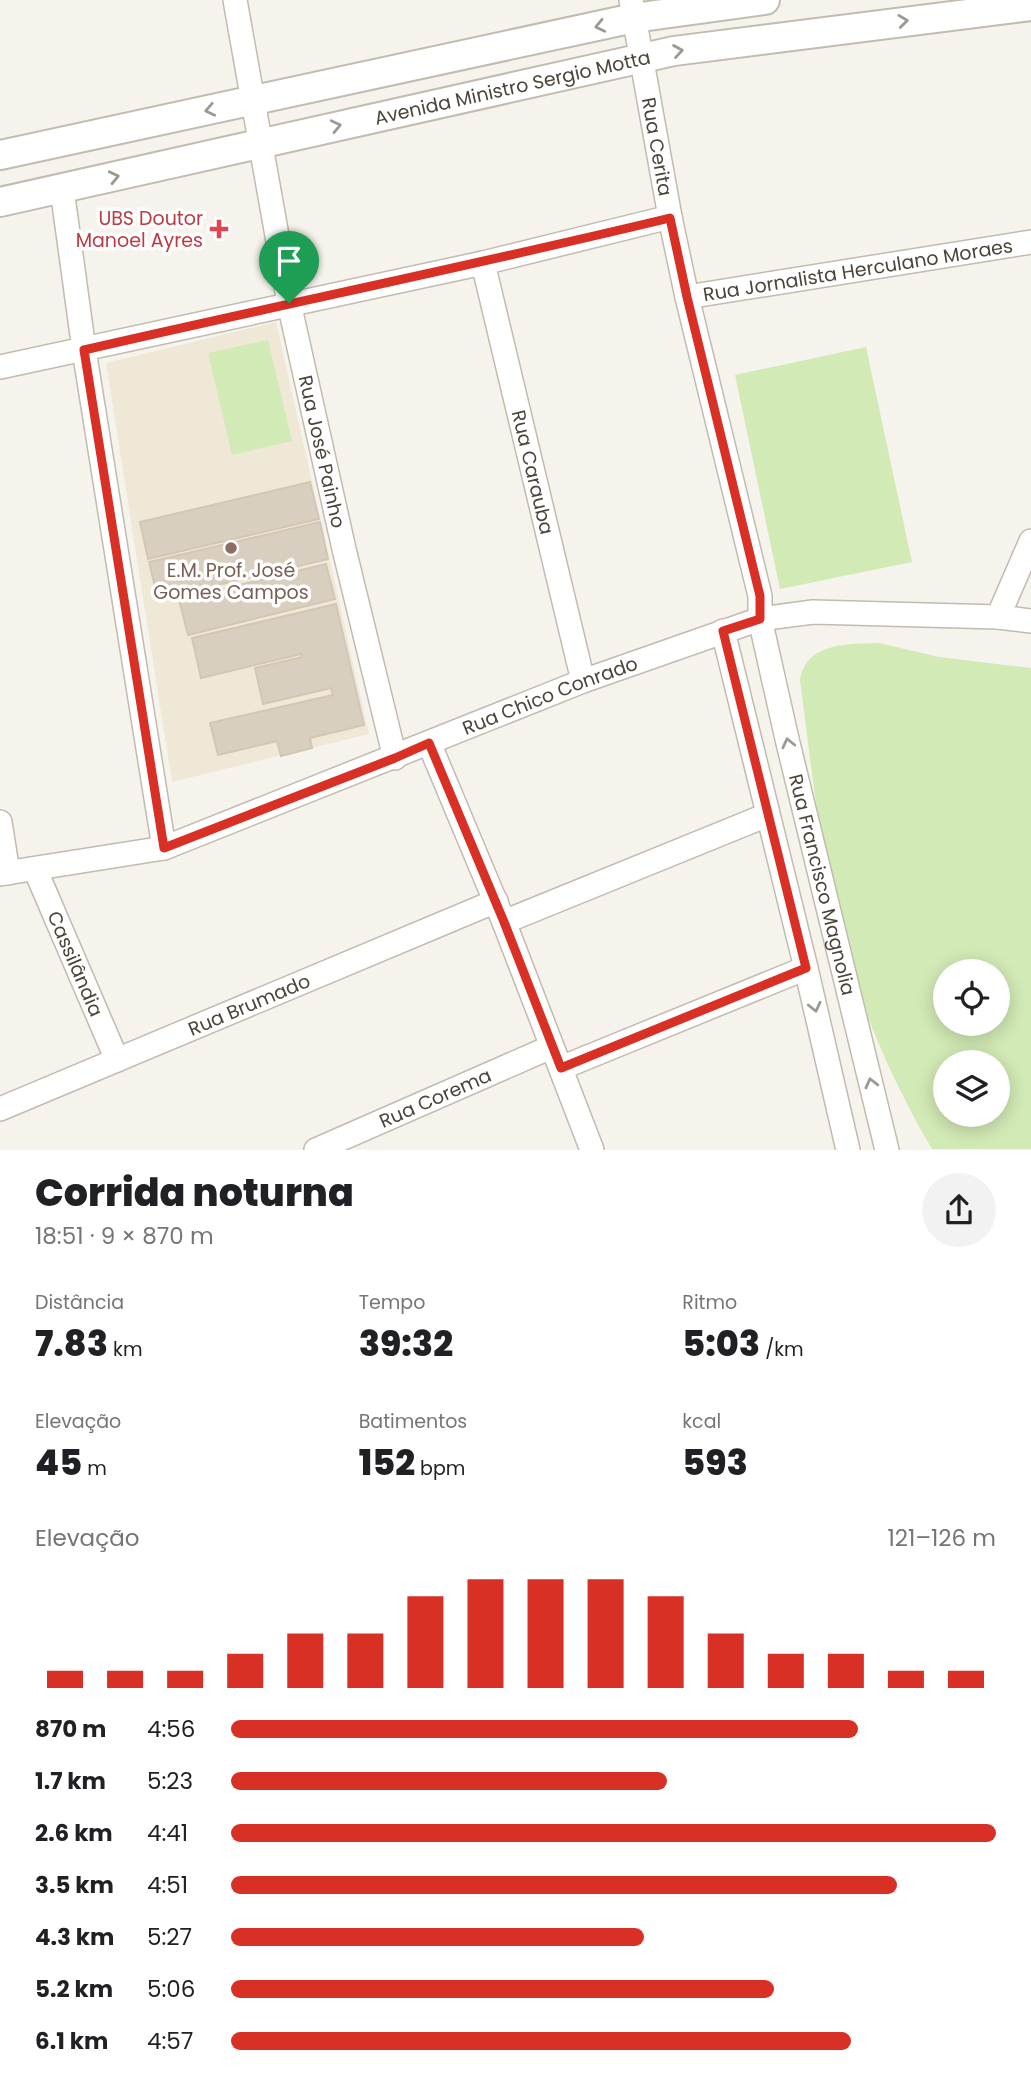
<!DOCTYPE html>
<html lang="pt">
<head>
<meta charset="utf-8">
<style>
	body { margin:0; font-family:Poppins,sans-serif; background:#f2f2f2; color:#202124; height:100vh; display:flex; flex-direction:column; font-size:26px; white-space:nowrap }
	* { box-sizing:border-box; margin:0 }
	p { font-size:23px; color:#757577 }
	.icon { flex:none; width:38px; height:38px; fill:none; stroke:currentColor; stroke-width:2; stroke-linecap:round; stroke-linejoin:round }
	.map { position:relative; height:1150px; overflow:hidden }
	.drawer { display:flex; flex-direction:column; background:#fff; flex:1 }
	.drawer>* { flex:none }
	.fabs { position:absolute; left:933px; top:959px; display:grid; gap:14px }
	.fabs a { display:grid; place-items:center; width:77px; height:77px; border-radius:50%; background:#fff; box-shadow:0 4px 18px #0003; font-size:35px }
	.pin { position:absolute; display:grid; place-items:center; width:60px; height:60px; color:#fff; margin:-72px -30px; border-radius:50% 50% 50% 0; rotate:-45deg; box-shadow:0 0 7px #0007 }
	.pin .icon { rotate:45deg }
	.round { display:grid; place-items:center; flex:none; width:74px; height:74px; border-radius:37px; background:#f2f2f2 }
	.headline { display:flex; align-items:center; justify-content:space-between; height:119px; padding:0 35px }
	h1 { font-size:38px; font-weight:800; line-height:52px }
	.stats { display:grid; grid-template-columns:repeat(3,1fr); gap:10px; height:119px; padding:7px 35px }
	.stats div { display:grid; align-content:center }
	.stats b { font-size:35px; font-weight:800 }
	.stats small { font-size:19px; font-weight:400 }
	.stats p { font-size:19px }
	.chart { height:196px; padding:14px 35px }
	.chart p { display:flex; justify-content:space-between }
	.chart svg { width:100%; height:126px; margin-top:7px; stroke:#d93025; stroke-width:6 }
	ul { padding:0 35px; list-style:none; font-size:23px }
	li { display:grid; grid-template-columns:112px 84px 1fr; align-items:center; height:52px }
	li i { height:18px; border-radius:9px; background:#d93025 }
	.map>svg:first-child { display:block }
</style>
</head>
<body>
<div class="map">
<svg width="1031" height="1150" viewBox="0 0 1031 1150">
	<rect width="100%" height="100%" fill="#f6f3ec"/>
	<path fill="#efe8d6" d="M276 322 369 734 172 782 106 363Z"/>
	<path fill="#d2eab5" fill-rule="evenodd" d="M268 340 292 441 232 455 208 353Z
		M866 347 912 562 780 589 735 375Z
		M879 643 939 657 1031 668V1149H932C886 1071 849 982 831 892 817 822 809 750 800 680 806 642 849 644 879 643ZM945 971H998V1024H945ZM945 1062H998V1115H945Z"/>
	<path fill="#d8cfc1" stroke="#d3c7b4" stroke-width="2" d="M310 482 319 519 148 559 140 522Z
		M320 522 328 559 158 599 149 562Z
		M326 564 335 599 188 635 179 600Z
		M336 604 364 725 310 738 312 748 281 756 277 741 218 755 210 723 333 695 331 688 263 704 255 668 302 657 301 654 201 678 192 638Z"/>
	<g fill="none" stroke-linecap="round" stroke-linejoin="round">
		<defs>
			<g id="minor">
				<path id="s1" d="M235 0 289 303 344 549 395 758"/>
				<path id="s2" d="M631 0 670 217 687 297 760 596V619L787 739 887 1150"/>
				<path d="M62 189 84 350 164 848"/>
				<path id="s3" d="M483 263 583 681"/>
				<path id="s4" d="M687 297 1031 242"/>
				<path d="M0 367 483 263 670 217"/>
				<path d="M998 617 1031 541"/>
				<path d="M723 631 806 968 848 1150"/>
				<path d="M429 743 504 922 592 1150"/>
				<path d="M0 822 8 873"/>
				<path id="s5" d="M35 869 117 1060"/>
				<path id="s6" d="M0 874 164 848 583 681 760 619 813 612 998 617 1031 621"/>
				<path d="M504 922 767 815"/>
				<path d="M561 1068 806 968"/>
				<path id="s7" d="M0 1109 496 901"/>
				<path id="s8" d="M316 1150 551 1047"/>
			</g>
			<g id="tertiary">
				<path d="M0 155 634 18 765 0"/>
				<path id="s9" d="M0 202 674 51 1031 6"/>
			</g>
		</defs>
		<use href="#minor" stroke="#c2bbae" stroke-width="26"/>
		<use href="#tertiary" stroke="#c2bbae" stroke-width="32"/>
		<use href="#minor" stroke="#fff" stroke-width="23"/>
		<use href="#tertiary" stroke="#fff" stroke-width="28"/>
	</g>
	<defs><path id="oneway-chevron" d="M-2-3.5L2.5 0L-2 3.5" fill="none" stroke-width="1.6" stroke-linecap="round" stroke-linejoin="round" transform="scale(1.75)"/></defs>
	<g stroke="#9c9892">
		<use href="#oneway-chevron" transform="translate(903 21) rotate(-7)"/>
		<use href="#oneway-chevron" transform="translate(600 26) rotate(168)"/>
		<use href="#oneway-chevron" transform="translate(678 51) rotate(-9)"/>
		<use href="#oneway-chevron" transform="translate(210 110) rotate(168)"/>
		<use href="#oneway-chevron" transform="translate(336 126) rotate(-12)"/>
		<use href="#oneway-chevron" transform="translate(114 177) rotate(-13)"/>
		<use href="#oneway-chevron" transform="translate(788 743) rotate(-103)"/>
		<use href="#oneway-chevron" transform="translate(815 1007) rotate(77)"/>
		<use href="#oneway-chevron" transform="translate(871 1083) rotate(-104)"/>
	</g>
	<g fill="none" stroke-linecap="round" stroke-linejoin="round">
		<defs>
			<path id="route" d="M670 218 687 297 760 596V619L723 631 806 968 561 1068 504 922 429 743 395 758 164 848 84 350C279 305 475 265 670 218Z"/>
		</defs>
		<use href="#route" stroke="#fff" stroke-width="14"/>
		<use href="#route" stroke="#d93025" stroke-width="9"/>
	</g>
	<path fill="#e0444e" stroke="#fff" stroke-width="2.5" d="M215.5 218.5h7v7h7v7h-7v7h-7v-7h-7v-7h7z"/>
	<circle fill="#8d6e63" stroke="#fff" stroke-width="2.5" cx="231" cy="548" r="7"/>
	<g text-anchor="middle" stroke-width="7" stroke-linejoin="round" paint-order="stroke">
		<g font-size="19" fill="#4b4439" stroke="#fff">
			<text dy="7" stroke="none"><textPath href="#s9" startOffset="525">Avenida Ministro Sergio Motta</textPath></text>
			<text dy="7" stroke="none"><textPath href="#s2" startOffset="149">Rua Cerita</textPath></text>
			<text dy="7" stroke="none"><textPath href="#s4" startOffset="173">Rua Jornalista Herculano Moraes</textPath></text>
			<text dy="7" stroke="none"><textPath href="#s1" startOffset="460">Rua José Painho</textPath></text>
			<text dy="7" stroke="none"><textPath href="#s3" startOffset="215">Rua Carauba</textPath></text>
			<text dy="7" stroke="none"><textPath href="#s6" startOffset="581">Rua Chico Conrado</textPath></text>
			<text dy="7" stroke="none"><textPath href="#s2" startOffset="906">Rua Francisco Magnolia</textPath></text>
			<text dy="7" stroke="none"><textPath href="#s5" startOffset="103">Cassilândia</textPath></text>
			<text dy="7" stroke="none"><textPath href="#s7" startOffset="270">Rua Brumado</textPath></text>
			<text dy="7" stroke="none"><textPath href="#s8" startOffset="130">Rua Corema</textPath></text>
		</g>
		<g font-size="19" fill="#be3a42" stroke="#fff" text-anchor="end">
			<text x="203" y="225">UBS Doutor<tspan x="203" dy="22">Manoel Ayres</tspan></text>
		</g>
		<g font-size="19" fill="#785e54" stroke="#fff">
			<text x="231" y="577">E.M. Prof. José<tspan x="231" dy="22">Gomes Campos</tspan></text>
		</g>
	</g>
</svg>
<div class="fabs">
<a><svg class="icon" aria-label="locate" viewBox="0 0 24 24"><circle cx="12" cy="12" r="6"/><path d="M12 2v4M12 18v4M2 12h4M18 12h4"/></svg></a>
<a><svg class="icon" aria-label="layers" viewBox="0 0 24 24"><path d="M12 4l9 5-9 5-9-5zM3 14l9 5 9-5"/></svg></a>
</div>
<div class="pin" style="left:289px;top:303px;background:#1e9e55"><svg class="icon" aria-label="arrive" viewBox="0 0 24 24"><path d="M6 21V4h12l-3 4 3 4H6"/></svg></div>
</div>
<section class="drawer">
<div class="headline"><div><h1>Corrida noturna</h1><p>18:51 · 9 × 870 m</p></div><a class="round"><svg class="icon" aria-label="share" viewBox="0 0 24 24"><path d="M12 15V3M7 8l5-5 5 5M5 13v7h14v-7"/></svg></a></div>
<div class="stats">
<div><p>Distância</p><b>7.83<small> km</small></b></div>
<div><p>Tempo</p><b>39:32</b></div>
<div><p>Ritmo</p><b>5:03<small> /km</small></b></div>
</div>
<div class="stats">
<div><p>Elevação</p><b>45<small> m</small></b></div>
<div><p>Batimentos</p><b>152<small> bpm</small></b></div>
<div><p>kcal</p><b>593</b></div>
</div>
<div class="chart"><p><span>Elevação</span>121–126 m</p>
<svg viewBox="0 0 160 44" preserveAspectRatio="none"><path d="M5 44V38M15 44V38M25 44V38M35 44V32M45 44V25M55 44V25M65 44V12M75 44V6M85 44V6M95 44V6M105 44V12M115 44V25M125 44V32M135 44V32M145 44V38M155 44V38"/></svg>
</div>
<ul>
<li><b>870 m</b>4:56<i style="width:82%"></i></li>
<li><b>1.7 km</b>5:23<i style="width:57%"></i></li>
<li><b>2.6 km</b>4:41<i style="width:100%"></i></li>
<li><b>3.5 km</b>4:51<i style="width:87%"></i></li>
<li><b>4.3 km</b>5:27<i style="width:54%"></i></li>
<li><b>5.2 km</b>5:06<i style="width:71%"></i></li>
<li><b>6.1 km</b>4:57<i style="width:81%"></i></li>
</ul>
</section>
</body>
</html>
